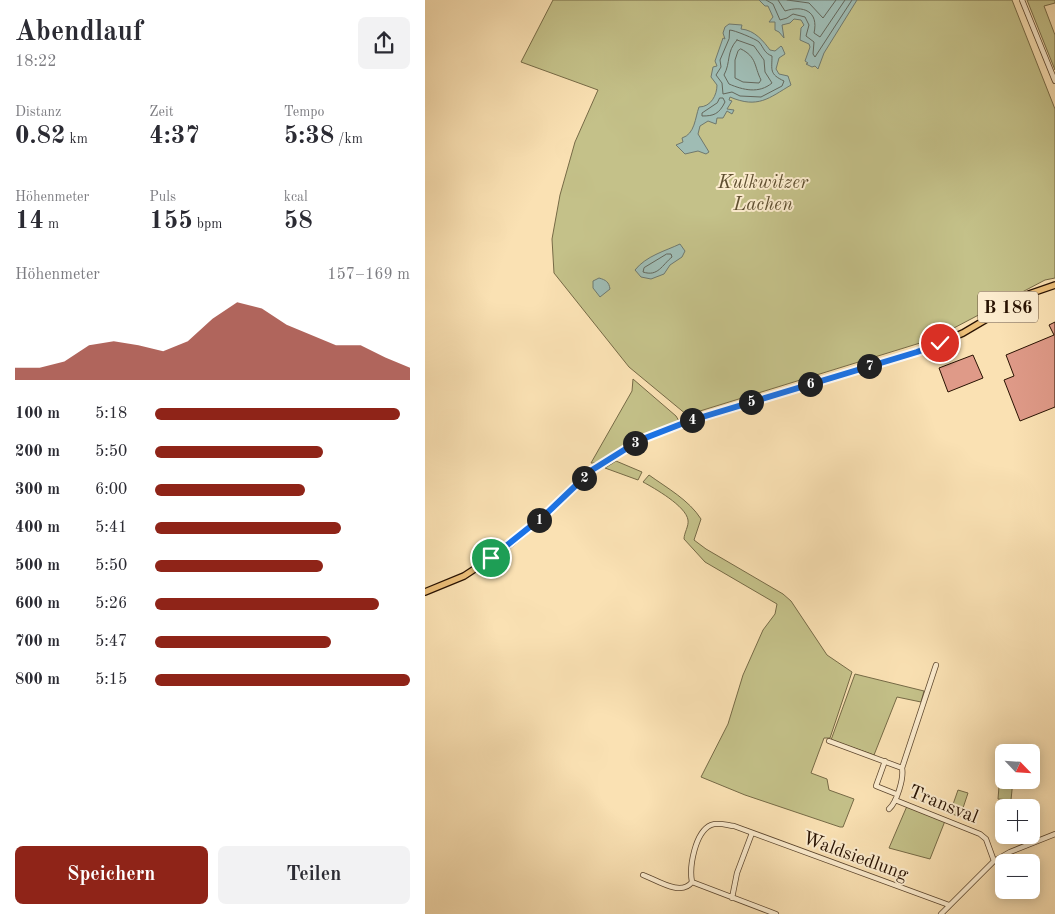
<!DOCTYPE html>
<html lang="de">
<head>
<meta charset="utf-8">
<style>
	body { margin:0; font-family:"Old Standard TT",serif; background:#f2f2f3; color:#2b2b33; height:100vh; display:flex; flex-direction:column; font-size:19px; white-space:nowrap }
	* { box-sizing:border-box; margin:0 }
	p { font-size:16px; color:#7c7c81 }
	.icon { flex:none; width:28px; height:28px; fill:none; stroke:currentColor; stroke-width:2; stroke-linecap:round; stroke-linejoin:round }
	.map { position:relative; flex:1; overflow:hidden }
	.sheet { display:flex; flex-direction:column; background:#fff; width:425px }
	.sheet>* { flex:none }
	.needle { width:32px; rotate:115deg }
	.buttons { position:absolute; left:570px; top:744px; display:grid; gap:10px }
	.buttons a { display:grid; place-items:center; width:45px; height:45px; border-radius:8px; background:#fff; box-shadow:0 2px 12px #0003; font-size:25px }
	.pin { position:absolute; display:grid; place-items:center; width:42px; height:42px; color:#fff; margin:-21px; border:2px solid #fff; border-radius:50%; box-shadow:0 1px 5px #0007 }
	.km { position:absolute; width:25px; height:25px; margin:-12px; border-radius:50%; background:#222; color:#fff; font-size:14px; line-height:25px; text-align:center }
	.round { display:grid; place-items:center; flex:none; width:52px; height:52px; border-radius:8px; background:#f2f2f3 }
	.overview { display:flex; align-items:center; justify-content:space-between; height:85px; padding:0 15px }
	h1 { font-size:28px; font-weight:800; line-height:38px }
	.stats { display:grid; grid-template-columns:repeat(3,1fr); gap:8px; height:85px; padding:5px 15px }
	.stats div { display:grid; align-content:center }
	.stats b { font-size:25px; font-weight:800 }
	.stats small { font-size:14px; font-weight:400 }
	.stats p { font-size:14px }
	.chart { height:140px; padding:10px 15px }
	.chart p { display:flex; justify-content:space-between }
	.chart svg { width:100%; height:90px; margin-top:5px; fill:#8f2418; opacity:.7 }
	.button { display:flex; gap:10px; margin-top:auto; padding:10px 15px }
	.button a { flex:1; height:58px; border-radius:8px; background:#8f2418; color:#fff; font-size:20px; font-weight:800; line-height:58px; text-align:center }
	.button a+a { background:#f2f2f3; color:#2b2b33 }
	ul { padding:0 15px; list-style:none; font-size:16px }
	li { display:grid; grid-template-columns:80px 60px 1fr; align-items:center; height:38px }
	li i { height:12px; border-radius:6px; background:#8f2418 }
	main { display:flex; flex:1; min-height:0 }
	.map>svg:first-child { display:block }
</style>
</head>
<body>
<main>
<section class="sheet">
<div class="overview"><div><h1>Abendlauf</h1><p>18:22</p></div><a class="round"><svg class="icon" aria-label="share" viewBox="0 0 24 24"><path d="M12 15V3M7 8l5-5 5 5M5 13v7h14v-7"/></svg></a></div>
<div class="stats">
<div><p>Distanz</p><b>0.82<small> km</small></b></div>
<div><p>Zeit</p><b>4:37</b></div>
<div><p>Tempo</p><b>5:38<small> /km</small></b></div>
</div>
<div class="stats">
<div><p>Höhenmeter</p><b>14<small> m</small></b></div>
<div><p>Puls</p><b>155<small> bpm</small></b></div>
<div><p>kcal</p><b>58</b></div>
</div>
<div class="chart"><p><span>Höhenmeter</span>157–169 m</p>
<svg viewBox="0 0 160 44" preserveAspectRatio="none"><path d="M0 44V38L10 38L20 35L30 27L40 25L50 27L60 30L70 25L80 14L90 6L100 9L110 17L120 22L130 27L140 27L150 33L160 38V44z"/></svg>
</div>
<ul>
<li><b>100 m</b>5:18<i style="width:96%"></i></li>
<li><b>200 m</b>5:50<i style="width:66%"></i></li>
<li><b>300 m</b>6:00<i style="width:59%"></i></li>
<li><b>400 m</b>5:41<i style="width:73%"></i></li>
<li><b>500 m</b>5:50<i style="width:66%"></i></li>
<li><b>600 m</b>5:26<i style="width:88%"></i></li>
<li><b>700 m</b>5:47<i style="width:69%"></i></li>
<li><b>800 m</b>5:15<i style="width:100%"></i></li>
</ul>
<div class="button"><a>Speichern</a><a>Teilen</a></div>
</section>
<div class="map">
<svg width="630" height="914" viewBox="0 0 630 914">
	<rect width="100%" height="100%" fill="#fae1b3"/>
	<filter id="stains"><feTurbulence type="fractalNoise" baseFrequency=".004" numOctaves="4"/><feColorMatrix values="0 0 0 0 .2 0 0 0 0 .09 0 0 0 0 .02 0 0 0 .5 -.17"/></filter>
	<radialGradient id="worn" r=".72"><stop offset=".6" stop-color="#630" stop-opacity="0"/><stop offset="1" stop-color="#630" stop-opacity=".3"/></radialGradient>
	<path fill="#c4c189" stroke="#766a46" d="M128 0H587L630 109V278L620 280 508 339 262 415 204 367 129 273 127 239 135 195 150 142 173 90 96 62Z
		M602 0H630V3L619 6 630 35V70Z
		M208 379 251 416 254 421 225 432 173 463H166L207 391Z
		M191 461 217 472 213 480 180 468Z
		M224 475C242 488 264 500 276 519L269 540 281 549 358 594 366 601 402 655 427 672 405 738H399L386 773 402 779 404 790 429 799 418 827H415L320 795 276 777 303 724 318 675 338 630 350 614 352 604 280 562 259 539C259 533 264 526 263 520 261 506 229 488 218 482Z
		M430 674 499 691 496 702 472 697 449 755 406 740Z
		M575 774H579V780H588L586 800 573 799Z
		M533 790 543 793 535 817 525 813Z
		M482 806 520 821 505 859 464 848Z"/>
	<path fill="#9fbcb4" stroke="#6f786d" d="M334 0H432L399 53 393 69 390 66 387 67 381 64 383 63 380 61 385 47 384 44 375 40 376 28 379 25 376 20 369 19 365 23 357 25 359 38 354 32 350 30V22H344L348 17 343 6H340Z
		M304 24 317 25 316 29C330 30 339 42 345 50L350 51 356 46 357 47 360 54 354 58 351 69 354 74 363 76 366 85C344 98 333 109 305 97L304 100 307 101 302 109 309 110 307 114 302 111 298 118H292L291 124 283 121 275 126 273 134 284 152 281 154 273 151 260 154 251 145 258 142 257 138C270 134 270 118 274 107 286 107 292 95 292 85L286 77 288 67 292 66 290 61 298 38 300 39 298 33 300 27Z
		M255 244 260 251 257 257 245 265 239 274 226 279 216 277 210 270C221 256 240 251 255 244Z
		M174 278C181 280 184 282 185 289L175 297 168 288V281Z"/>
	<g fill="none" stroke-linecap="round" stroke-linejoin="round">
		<path stroke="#64675b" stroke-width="1" d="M341 0 348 4 355 20 362 18 368 14 380 17 384 25 381 36 389 42 388 54 390 57 427 0
			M353 0 360 11C378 5 394 11 389 33L395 37 420 0
			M362 0 384 3 398 18 411 0
			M305 30C309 30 331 39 334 42 339 48 339 53 347 56 347 70 344 74 359 81L357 86 336 97 315 96 307 92 298 94 297 83 291 75 296 67 295 60 304 39Z
			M312 40 329 46 339 60 340 72 347 83C334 94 318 90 304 84L299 75C306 62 301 52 312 40Z
			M316 49C332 57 329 66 336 80L334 83 318 82 310 78V60L313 51Z
			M295 98H298L300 102C294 114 289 116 277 116V113L292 103Z
			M242 254H246L247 257C237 265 233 277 218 272L219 268Z"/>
	</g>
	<path fill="#df9a88" stroke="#281202" d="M630 322V407L595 421 579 380 589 376 581 355 629 335 624 325Z
		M548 355 558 378 523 392 514 368Z"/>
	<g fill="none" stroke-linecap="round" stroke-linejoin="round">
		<defs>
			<path id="minor" d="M597 0 630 81
				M404 741 477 768
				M460 761 451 786 471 794
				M470 800 555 834 561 839 569 861
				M464 809C472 802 479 778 477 768L511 665
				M218 875C232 880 256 897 267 882
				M267 882C264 867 270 832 286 825 293 822 301 825 309 826L524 905
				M267 882 351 914
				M307 898 312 873 327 833
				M516 914 569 861 585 852 630 834"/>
			<path id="major" d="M0 592 39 576 74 553 121 514 167 470 215 440 264 421 499 350 538 333 604 294 630 285"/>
		</defs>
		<use href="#minor" stroke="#5c462e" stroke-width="6"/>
		<use href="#major" stroke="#281202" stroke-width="8"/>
		<use href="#minor" stroke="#fcecce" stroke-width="4.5"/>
		<use href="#major" stroke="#edc07a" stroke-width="5.5"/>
	</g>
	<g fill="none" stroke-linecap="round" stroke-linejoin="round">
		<defs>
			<path id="route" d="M66 558 121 514 167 470 215 440 264 421 492 352 515 343"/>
		</defs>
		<use href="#route" stroke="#fff" stroke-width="10"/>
		<use href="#route" stroke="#1a73e8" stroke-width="6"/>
	</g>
	<g text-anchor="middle" stroke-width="4" stroke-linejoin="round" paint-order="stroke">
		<rect fill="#fcecce" stroke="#68533f" stroke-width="1" x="553" y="291.5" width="60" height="31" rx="4"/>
		<g font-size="18" font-weight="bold" fill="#281202">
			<text x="583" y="313">B 186</text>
		</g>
		<g font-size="19" font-style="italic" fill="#5f4f31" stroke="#fcecce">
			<text x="338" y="188">Kulkwitzer<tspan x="338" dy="22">Lachen</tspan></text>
		</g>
		<g font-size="19" fill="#281202" stroke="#fcecce">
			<text transform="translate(519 803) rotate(22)" y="7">Transval</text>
			<text transform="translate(431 855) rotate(20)" y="7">Waldsiedlung</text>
		</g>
	</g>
	<rect width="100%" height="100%" filter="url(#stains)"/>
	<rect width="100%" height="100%" fill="url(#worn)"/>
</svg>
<div class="buttons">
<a><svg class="needle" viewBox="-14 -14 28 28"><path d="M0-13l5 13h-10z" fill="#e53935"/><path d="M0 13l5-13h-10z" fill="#7c7c81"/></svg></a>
<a>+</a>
<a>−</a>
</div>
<div class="pin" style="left:66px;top:558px;background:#1e9e55"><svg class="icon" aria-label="arrive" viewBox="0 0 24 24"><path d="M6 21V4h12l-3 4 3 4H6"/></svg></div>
<div class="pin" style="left:515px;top:343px;background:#d93025"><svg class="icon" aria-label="check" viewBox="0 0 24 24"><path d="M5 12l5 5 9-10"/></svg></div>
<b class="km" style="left:114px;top:520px">1</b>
<b class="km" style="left:159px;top:478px">2</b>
<b class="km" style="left:210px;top:443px">3</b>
<b class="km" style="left:267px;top:420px">4</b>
<b class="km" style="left:326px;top:402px">5</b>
<b class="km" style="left:385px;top:384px">6</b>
<b class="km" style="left:444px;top:366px">7</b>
</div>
</main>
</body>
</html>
